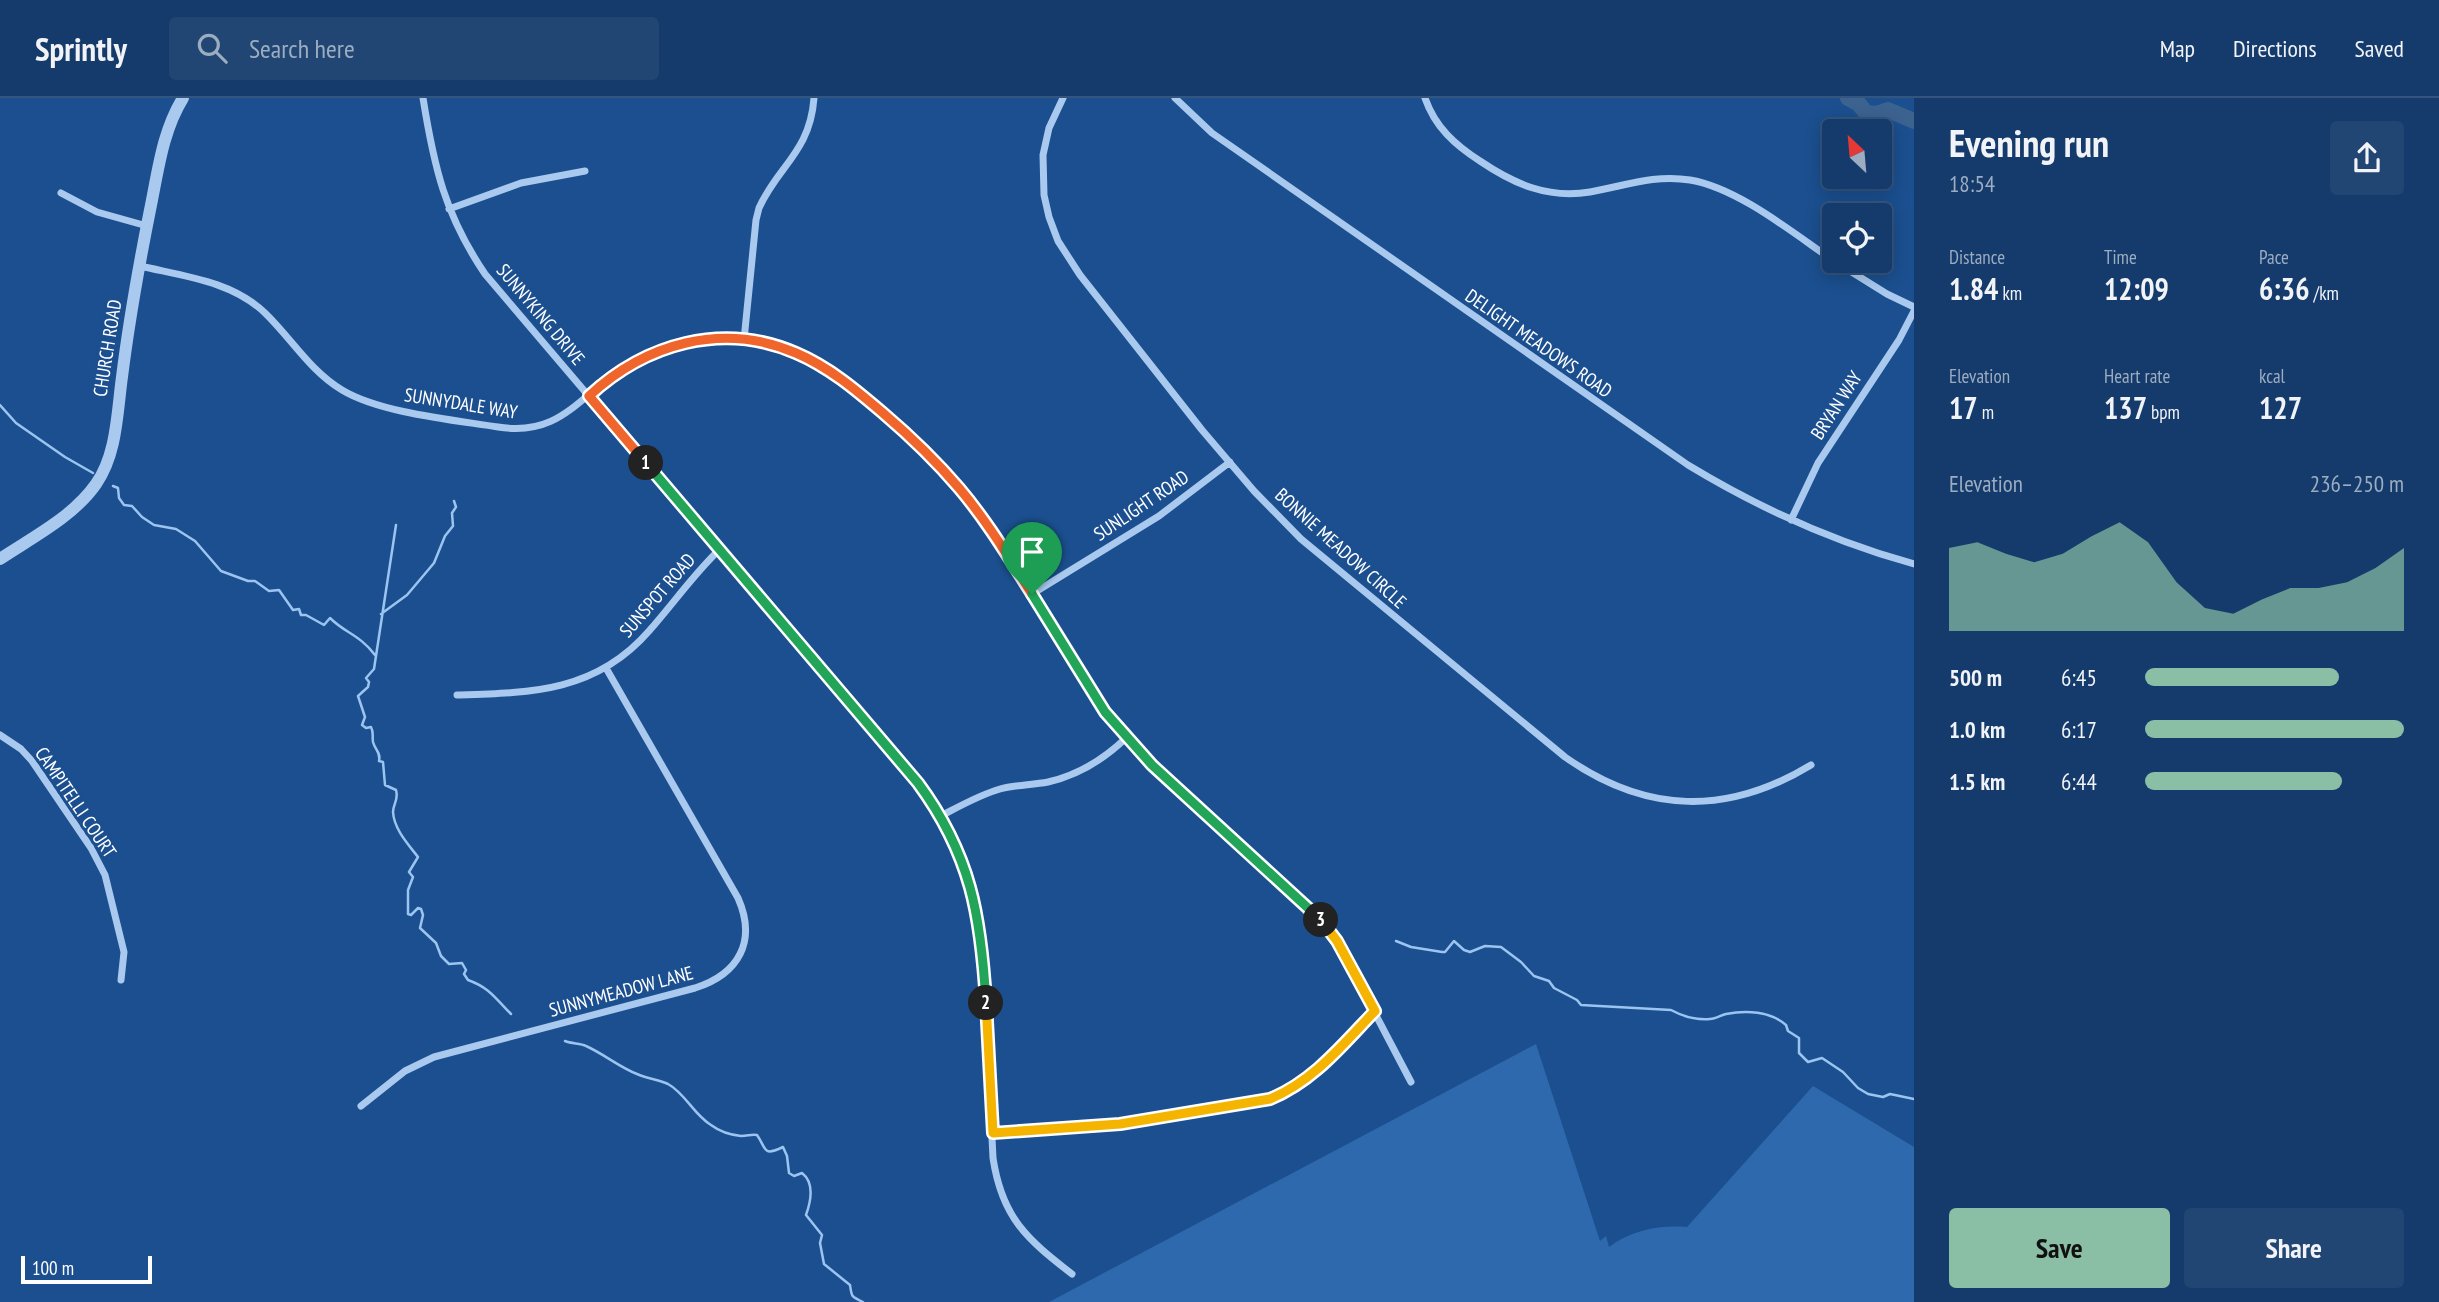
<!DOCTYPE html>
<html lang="en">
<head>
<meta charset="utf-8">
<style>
	body { margin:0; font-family:"PT Sans Narrow",sans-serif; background:#214673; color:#f1f3f6; height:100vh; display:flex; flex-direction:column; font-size:26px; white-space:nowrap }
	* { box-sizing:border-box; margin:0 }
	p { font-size:23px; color:#9dadc1 }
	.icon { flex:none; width:38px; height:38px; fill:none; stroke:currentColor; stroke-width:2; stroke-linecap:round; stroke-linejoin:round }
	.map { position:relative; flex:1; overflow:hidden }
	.details { display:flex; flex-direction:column; background:#143b6b; width:525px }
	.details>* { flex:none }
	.needle { width:46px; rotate:334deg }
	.buttons { position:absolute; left:1822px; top:21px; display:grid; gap:14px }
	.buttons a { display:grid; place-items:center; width:70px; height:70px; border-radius:7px; background:#143b6b; box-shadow:0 4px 18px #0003,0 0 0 2px #33557e; font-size:35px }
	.scale { position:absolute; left:21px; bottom:18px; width:131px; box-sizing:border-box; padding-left:7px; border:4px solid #fff; border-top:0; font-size:19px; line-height:24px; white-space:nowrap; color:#fff; -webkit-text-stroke:5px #1b4f8f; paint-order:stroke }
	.pin { position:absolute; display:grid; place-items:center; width:60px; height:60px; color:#fff; margin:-72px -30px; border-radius:50% 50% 50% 0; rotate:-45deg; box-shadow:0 0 7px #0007 }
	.pin .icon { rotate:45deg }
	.km { position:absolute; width:35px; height:35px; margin:-18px; border-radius:50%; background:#222; color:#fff; font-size:19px; line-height:35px; text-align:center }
	.round { display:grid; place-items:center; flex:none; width:74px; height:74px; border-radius:7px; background:#214673 }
	.headline { display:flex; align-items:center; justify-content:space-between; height:119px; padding:0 35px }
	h1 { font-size:38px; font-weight:800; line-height:52px }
	.stats { display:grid; grid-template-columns:repeat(3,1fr); gap:10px; height:119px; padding:7px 35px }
	.stats div { display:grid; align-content:center }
	.stats b { font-size:30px; font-weight:800 }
	.stats small { font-size:19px; font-weight:400 }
	.stats p { font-size:19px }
	.chart { height:196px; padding:14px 35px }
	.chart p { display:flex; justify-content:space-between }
	.chart svg { width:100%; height:126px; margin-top:7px; fill:#8abfa5; opacity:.7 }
	.cta { display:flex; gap:14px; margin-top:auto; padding:14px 35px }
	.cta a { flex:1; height:80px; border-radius:7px; background:#8abfa5; color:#111; font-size:28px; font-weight:800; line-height:80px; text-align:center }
	.cta a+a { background:#214673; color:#f1f3f6 }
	ul { padding:0 35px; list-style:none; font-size:23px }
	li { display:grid; grid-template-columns:112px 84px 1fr; align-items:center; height:52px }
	li i { height:18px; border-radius:9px; background:#8abfa5 }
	header { display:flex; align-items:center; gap:42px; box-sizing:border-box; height:98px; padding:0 35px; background:#143b6b; border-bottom:2px solid #33557e }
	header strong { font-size:33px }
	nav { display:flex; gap:38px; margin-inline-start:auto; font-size:24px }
	.search { width:490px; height:63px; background:#214673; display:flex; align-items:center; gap:18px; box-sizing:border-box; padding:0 24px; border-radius:7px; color:#9dadc1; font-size:26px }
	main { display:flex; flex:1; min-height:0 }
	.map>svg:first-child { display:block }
</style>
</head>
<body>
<header>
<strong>Sprintly</strong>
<div class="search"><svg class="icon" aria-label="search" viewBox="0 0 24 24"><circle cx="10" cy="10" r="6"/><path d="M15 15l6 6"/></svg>Search here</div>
<nav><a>Map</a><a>Directions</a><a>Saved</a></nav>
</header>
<main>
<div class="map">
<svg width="1914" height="1204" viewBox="0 0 1914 1204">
	<rect width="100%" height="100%" fill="#1b4f8f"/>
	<path fill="#2e69ad" d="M1536 946 1600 1143 1606 1138 1609 1149C1632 1132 1659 1127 1687 1129L1813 988 1914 1049V1204H1049Z"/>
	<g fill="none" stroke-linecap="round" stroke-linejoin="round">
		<path stroke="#9cc4f0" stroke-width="2.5" d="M0 307 16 325 65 359 93 375
			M113 388 118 390 119 400 124 407 132 408 142 419 154 427 176 431 195 443 221 473 248 483H255L269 493 279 492 293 512 299 511 301 517H306L324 527 330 520C345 535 360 537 375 557
			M396 427 374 571 366 580 369 584 368 589 358 598 365 619 362 627 366 630 371 629C374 635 372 638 373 644 375 652 381 654 379 663L383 664 385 687 396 692C399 702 393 706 393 714 394 731 408 746 418 759L409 774 413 779 408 792V816L411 817 418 810 421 811 423 817 420 830 436 845 441 858 449 866 462 865 466 872 464 876 468 882C490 890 495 900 511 916
			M381 516 407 497 434 465 445 438 453 428 452 415 456 409 454 403
			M1396 843 1411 849 1442 854H1445L1454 843 1464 852 1470 854 1485 848 1501 849 1521 864 1534 878 1549 883 1554 890 1577 902 1581 907 1671 912C1682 918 1697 922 1710 921 1716 921 1721 917 1726 916 1746 912 1770 913 1786 927L1788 933 1799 940V955L1808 964 1822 960 1843 974 1858 990 1868 996 1883 999 1890 996 1914 1001
			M565 943C572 946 580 945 586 948 604 956 619 969 637 976 648 981 657 981 668 986 685 995 694 1017 711 1027 719 1033 731 1037 741 1038 748 1038 751 1036 757 1037 767 1051 762 1059 783 1049L787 1058 789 1075 794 1078 802 1075C815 1085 811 1103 806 1117L822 1137 820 1145 824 1166 850 1187C852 1200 851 1198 863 1204"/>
		<path stroke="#3c6290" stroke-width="16" d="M1848 0 1859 6 1866 15 1876 16 1888 12 1914 23"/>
		<path stroke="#a9c9ee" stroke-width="7" d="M423 0C434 69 445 117 485 176L918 685C956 736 975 791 983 854L993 1060C1002 1120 1027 1141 1072 1176
			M1063 0 1049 30 1043 57 1044 97 1049 119 1058 143 1080 177 1202 332 1254 393 1301 441 1565 659C1646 716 1727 718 1811 667
			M1175 0 1212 35 1688 367C1759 410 1834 444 1914 466
			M1425 0C1435 29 1455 47 1480 63 1514 86 1548 101 1590 94 1624 88 1655 76 1690 82 1738 90 1793 135 1834 163
			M61 95 97 114 147 128
			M449 111 521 85 585 73
			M1834 163 1887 196 1914 209
			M140 168C183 178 232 183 265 215 291 240 310 273 342 292 380 315 454 322 498 329 556 338 574 305 616 275 647 253 686 240 724 240 783 241 831 270 874 307 913 341 950 376 981 418 1026 481 1060 551 1105 614 1119 633 1136 650 1152 667L1326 828 1348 864 1411 984
			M744 242 756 122 759 110C778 68 810 54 814 0
			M1791 422 1818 365 1899 242 1914 213
			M1032 496 1159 418 1230 364
			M457 597C531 595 596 594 649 533 673 506 693 477 719 452
			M0 637 21 651 32 663 91 750 105 777 124 854 121 882
			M941 718C960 708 979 697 1000 691 1015 687 1032 687 1048 684 1079 677 1103 662 1126 640
			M361 1008 405 973 434 959 695 890C739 876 757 843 738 800L606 570
			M993 1035 1120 1026 1270 1001C1314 983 1343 946 1375 913"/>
		<path stroke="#a9c9ee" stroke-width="12" d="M0 461C33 439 73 419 96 386 117 356 117 315 122 279 129 223 139 167 150 112 158 74 162 34 183 0"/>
	</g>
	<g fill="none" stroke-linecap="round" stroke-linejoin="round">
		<defs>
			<path id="split-1" d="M646 365 589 298C645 246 722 223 796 255 829 269 856 292 883 315 910 338 936 363 959 390 987 423 1009 460 1032 496"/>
			<path id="split-2" d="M646 365 918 685C971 757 981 818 986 905"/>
			<path id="split-3" d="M986 905 993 1035 1120 1026 1270 1001C1314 983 1343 946 1375 913L1337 843 1321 822"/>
			<path id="split-4" d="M1032 496 1105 614 1152 667 1321 822"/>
		</defs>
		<use href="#split-1" stroke="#fff" stroke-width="14"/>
		<use href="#split-2" stroke="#fff" stroke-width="14"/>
		<use href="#split-3" stroke="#fff" stroke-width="14"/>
		<use href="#split-4" stroke="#fff" stroke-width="14"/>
		<use href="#split-1" stroke="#f0652b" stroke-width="9"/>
		<use href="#split-2" stroke="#22a559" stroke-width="9"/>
		<use href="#split-3" stroke="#f5b400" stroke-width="9"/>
		<use href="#split-4" stroke="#22a559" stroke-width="9"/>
	</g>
	<g text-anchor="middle" stroke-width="6" stroke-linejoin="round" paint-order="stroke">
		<g font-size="19" fill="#fff" stroke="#1b4f8f">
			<text transform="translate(541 216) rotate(50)" y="7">SUNNYKING DRIVE</text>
			<text transform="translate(1539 245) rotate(35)" y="7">DELIGHT MEADOWS ROAD</text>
			<text transform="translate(107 250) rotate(-81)" y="7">CHURCH ROAD</text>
			<text transform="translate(461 305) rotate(9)" y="7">SUNNYDALE WAY</text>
			<text transform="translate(1836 307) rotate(-57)" y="7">BRYAN WAY</text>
			<text transform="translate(1141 407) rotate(-34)" y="7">SUNLIGHT ROAD</text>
			<text transform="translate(1341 450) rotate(42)" y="7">BONNIE MEADOW CIRCLE</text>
			<text transform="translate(657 497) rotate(-49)" y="7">SUNSPOT ROAD</text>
			<text transform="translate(76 704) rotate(56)" y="7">CAMPITELLI COURT</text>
			<text transform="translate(621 893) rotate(-15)" y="7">SUNNYMEADOW LANE</text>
		</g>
	</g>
</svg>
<div class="buttons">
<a><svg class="needle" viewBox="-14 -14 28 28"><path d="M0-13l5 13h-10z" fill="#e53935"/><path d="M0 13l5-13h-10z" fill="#9dadc1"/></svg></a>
<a><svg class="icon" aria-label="locate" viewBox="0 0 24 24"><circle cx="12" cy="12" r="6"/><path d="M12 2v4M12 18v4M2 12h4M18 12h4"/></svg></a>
</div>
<div class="scale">100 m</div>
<div class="pin" style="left:1032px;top:496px;background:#1e9e55"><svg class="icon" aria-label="arrive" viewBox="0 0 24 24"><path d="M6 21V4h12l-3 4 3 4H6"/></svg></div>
<b class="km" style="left:646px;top:365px">1</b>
<b class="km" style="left:986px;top:905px">2</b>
<b class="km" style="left:1321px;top:822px">3</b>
</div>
<section class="details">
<div class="headline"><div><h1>Evening run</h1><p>18:54</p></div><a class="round"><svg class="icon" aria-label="share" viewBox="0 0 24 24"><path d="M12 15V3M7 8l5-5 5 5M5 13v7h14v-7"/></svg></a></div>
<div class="stats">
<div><p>Distance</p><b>1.84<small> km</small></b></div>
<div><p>Time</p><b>12:09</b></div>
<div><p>Pace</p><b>6:36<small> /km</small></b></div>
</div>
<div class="stats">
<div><p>Elevation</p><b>17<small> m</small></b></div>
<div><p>Heart rate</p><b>137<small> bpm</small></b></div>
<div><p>kcal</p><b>127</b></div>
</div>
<div class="chart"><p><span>Elevation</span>236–250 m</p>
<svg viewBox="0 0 160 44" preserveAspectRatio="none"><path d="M0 44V15L10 13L20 17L30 20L40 17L50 11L60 6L70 13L80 27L90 36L100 38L110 33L120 29L130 29L140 27L150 22L160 15V44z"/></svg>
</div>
<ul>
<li><b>500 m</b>6:45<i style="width:75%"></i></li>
<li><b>1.0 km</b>6:17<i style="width:100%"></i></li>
<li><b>1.5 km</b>6:44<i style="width:76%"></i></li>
</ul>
<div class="cta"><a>Save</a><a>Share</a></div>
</section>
</main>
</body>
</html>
